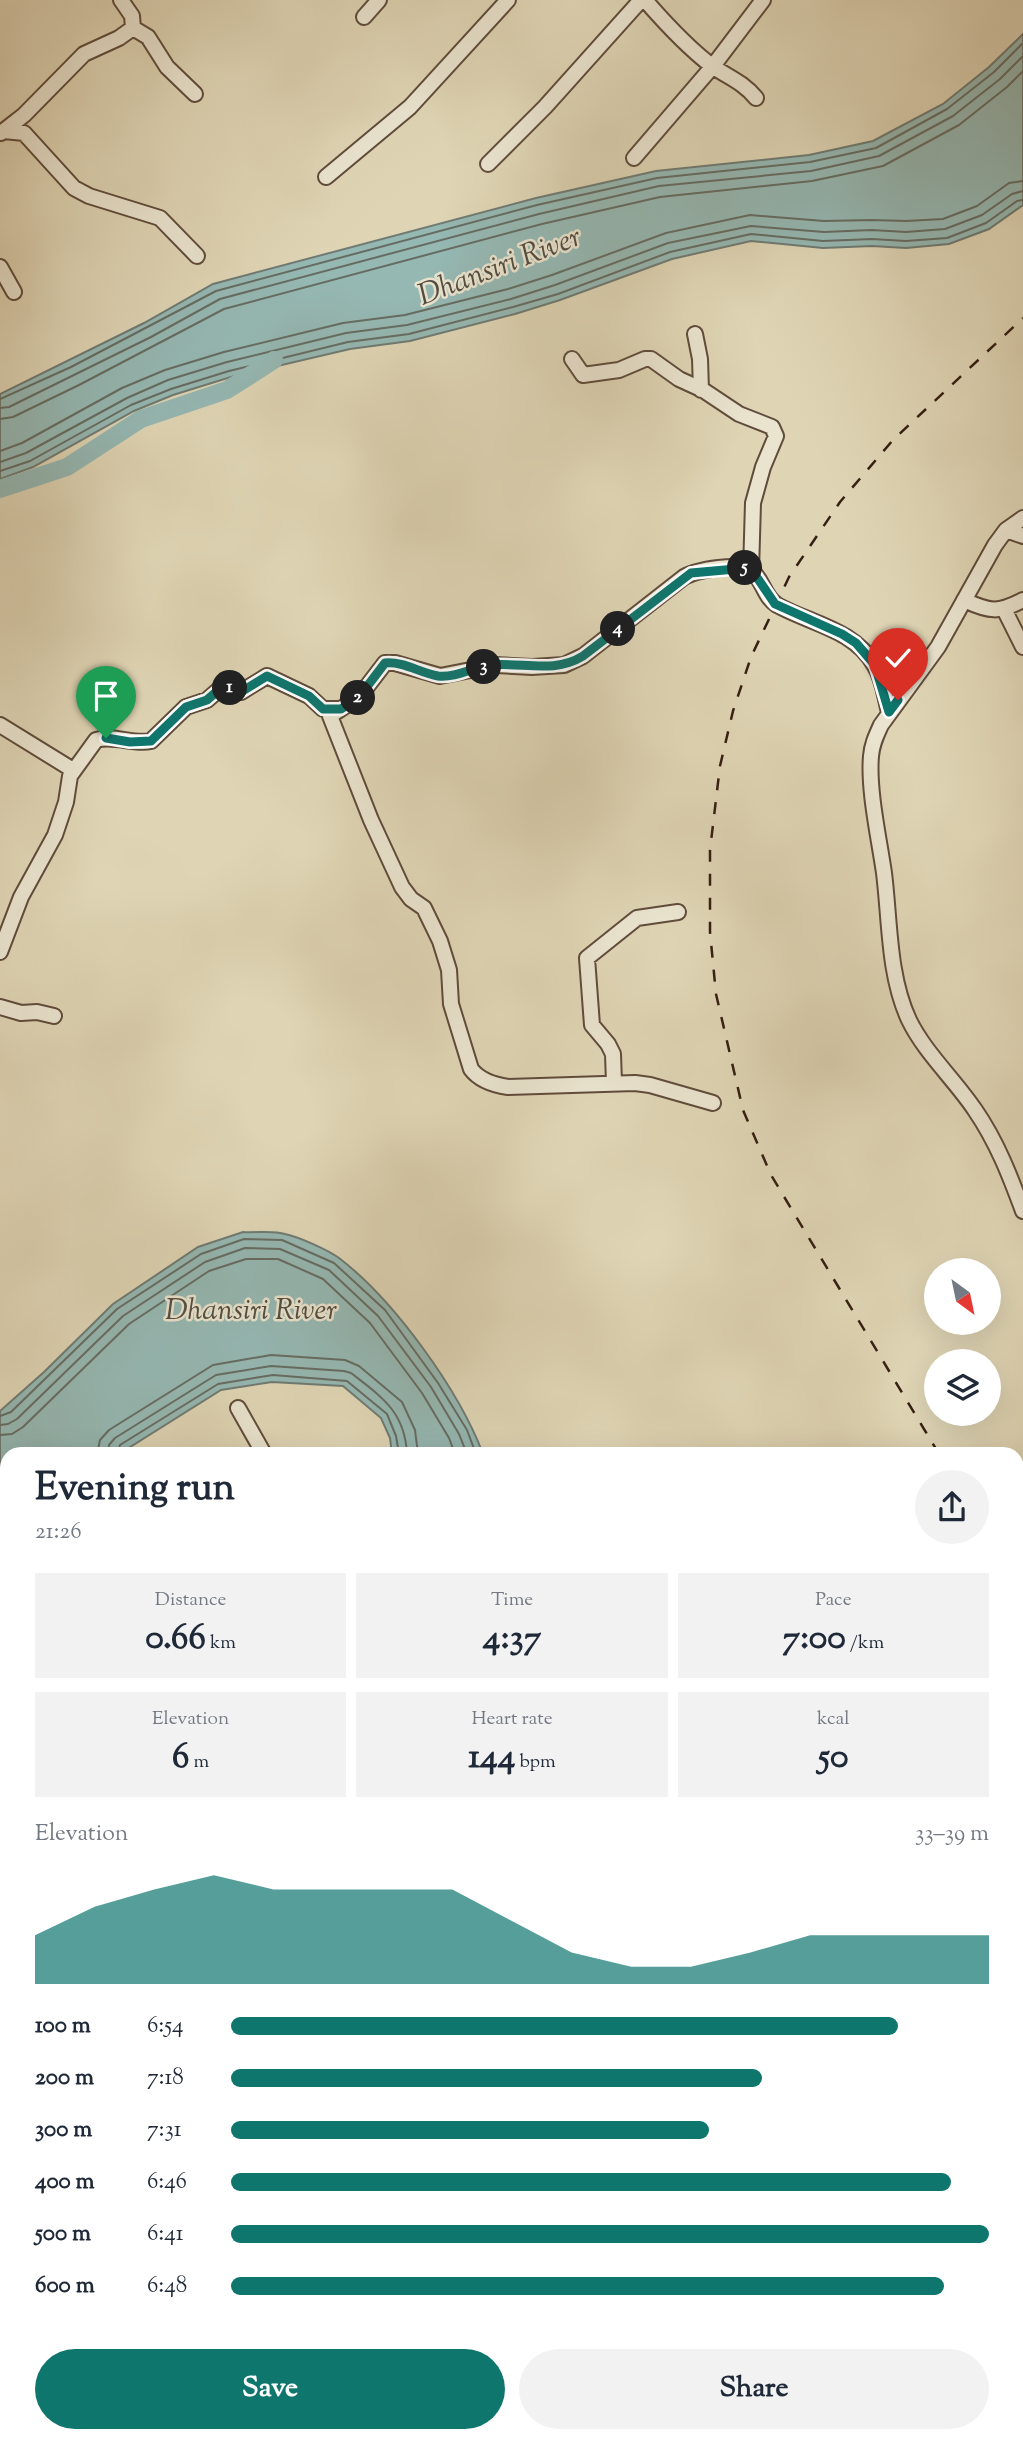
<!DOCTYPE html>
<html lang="en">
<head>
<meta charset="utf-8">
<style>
	body { margin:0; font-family:"Sorts Mill Goudy",serif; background:#f2f2f3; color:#1f2937; height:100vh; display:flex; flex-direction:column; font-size:26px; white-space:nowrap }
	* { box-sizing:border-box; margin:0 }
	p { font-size:23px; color:#747a83 }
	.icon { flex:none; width:38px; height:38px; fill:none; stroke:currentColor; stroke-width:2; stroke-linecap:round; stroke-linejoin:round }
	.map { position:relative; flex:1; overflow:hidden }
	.panel { position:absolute; left:0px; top:1447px; width:1024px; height:996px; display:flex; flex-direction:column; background:#fff; border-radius:21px 21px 0 0; box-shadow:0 7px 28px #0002 }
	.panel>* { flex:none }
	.needle { width:46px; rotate:147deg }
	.tools { position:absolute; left:924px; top:1258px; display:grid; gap:14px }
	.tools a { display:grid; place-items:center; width:77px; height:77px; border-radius:50%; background:#fff; box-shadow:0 7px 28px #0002; font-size:35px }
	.pin { position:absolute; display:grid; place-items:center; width:60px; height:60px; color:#fff; margin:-72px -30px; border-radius:50% 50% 50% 0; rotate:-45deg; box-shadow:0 0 7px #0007 }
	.pin .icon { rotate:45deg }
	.km { position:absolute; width:35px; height:35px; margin:-18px; border-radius:50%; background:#222; color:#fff; font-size:19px; line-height:35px; text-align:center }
	.round { display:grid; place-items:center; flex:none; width:74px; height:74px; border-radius:37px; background:#f2f2f3 }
	.summary { display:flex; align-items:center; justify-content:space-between; height:119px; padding:0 35px }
	h1 { font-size:38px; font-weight:700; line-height:52px }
	.figures { display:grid; grid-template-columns:repeat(3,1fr); gap:10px; height:119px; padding:7px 35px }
	.figures div { display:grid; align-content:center; border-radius:0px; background:#f2f2f3; text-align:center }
	.figures b { font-size:35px; font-weight:700 }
	.figures small { font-size:19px; font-weight:400 }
	.figures p { font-size:19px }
	.chart { height:196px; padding:14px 35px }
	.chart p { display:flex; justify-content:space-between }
	.chart svg { width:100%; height:126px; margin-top:7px; fill:#0f766e; opacity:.7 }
	.cta { display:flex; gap:14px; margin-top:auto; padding:14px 35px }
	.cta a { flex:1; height:80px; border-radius:42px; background:#0f766e; color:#fff; font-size:28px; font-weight:700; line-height:80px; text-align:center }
	.cta a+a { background:#f2f2f3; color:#1f2937 }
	ul { padding:0 35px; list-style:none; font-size:23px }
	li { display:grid; grid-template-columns:112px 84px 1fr; align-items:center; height:52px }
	li i { height:18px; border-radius:9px; background:#0f766e }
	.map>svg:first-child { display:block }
</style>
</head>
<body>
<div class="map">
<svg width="1023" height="2442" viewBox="0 0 1023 2442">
	<rect width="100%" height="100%" fill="#dfd5b5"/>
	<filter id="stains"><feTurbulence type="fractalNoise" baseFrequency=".00286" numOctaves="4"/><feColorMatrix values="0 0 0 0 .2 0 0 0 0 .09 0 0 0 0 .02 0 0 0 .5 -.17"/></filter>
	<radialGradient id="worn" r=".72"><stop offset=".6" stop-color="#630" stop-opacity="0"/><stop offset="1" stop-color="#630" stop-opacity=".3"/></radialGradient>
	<path fill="#95b8b3" stroke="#6f7b73" stroke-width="2" d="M1023 34V205L989 229 949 244 906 248 872 246 823 248 751 241 672 259 560 300 515 314 410 341 350 349 231 377 173 395 134 411 33 467 0 479V394L144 323 213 284 536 198 656 171 809 155 873 141 943 104 989 67Z
		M243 1232C256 1233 273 1230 285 1234 299 1237 328 1250 339 1258 394 1300 459 1390 483 1454H392L390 1438 381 1418 343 1386 272 1382 221 1390 119 1454H7V1576L0 1585V1411L44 1372 113 1304 198 1247Z
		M79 2436H212L203 2442H70Z"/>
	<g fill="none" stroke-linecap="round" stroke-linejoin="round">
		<path stroke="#666c63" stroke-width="2" d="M0 399 71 367 216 291 537 205 657 178 810 162 876 148 947 109 994 72 1023 43
			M0 408 9 407 151 337 220 299 539 214 659 186 811 171 879 156 953 116 1000 79 1023 56
			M0 419 13 417 79 385 224 309 542 224 660 197 812 181 883 166 959 125 1007 87 1023 71
			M0 451 22 443 122 388 165 370 224 352 343 323 405 315 508 289 552 275 666 233 750 215 824 221 872 220 906 221 943 219 977 206 1009 183 1023 181
			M0 462 26 453 127 398 168 380 227 362 346 333 407 325 511 299 555 285 668 243 751 226 824 232 872 230 906 232 945 229 982 215 1012 194 1023 191
			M0 471 30 461 131 405 171 389 229 371 348 342 409 334 513 307 558 294 670 252 751 234 823 241 872 239 906 241 947 238 986 223 1017 201 1023 200
			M0 1416 11 1412 117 1309 201 1254 244 1239 282 1240 334 1263 385 1310 438 1383 467 1430 476 1454
			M0 1425 8 1424 17 1419 123 1316 205 1262 245 1248 280 1249 329 1270 378 1316 431 1387 459 1434 467 1454
			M0 1435 12 1434 23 1427 129 1324 209 1271 246 1259H278L323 1279 370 1323 422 1393 449 1438 455 1454
			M97 1454 100 1440 109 1430 213 1365 271 1355 345 1360 359 1366 402 1402 415 1430 418 1454
			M108 1454 109 1445 115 1438 216 1375 271 1366 344 1371 351 1373C382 1397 405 1412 407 1454
			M117 1454 120 1445 218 1384 273 1375 347 1381 387 1414 396 1436 399 1454"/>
		<path stroke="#95b8b3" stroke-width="18" d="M0 489 67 467 141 419 227 390 274 360"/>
		<defs>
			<path id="minor" d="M645 0C665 23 687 47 712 66 728 77 743 82 756 98
				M364 17 379 0
				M133 28 148 37 167 67 195 94
				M4 131 24 133 74 188 89 196 160 218 197 256
				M1 133 24 115 84 54 119 38 133 28 132 16 121 0
				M634 158 713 66 763 0
				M488 164 545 107 641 0
				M326 177 410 107 508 0
				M0 267 14 292
				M695 334 700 359 701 390
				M572 359 583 375 619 370 645 359H651L679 379 703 390 739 414 772 427 776 436 763 467 753 503 751 571
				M1023 518 1006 530 995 545 938 647 881 725C876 736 872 744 871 756 868 790 879 838 884 873 890 920 888 975 909 1020 925 1053 955 1080 975 1110 997 1142 1010 1176 1023 1211
				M1006 530 1023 536
				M964 600C990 612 998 613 1023 600
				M1004 609 1023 647
				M0 725 73 770
				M0 952 21 897 55 835 66 802 70 776 96 740C113 734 133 745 151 741L186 707 207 700 222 687 241 692 267 676 309 696 323 709H340
				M0 1007 21 1013 37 1012 54 1016
				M614 1083 613 1054 608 1044 592 1025 587 958 637 918 678 912
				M713 1103 650 1085 635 1083 508 1087C494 1085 480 1081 471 1069L451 1004 449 970 440 941 424 908 411 899 402 887 371 820 330 716 359 697 385 663H395L440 676 496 665 532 667 564 665 583 656 684 577C696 570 741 562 752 571 763 580 764 597 777 605 811 624 854 629 875 666 883 679 885 697 889 712
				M238 1408 264 1454
				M1017 1794 1023 1791
				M0 1800 7 1812
				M1017 1905 1023 1912
				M0 1907 7 1904
				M0 2053 7 2052
				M0 2065 7 2092
				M1023 2068C1016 2084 1016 2096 1023 2111
				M0 2256 7 2255
				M1017 2263 1023 2261
				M0 2266V2268
				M1017 2336 1023 2333
				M555 2436 558 2442
				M10 2442 17 2436
				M438 2442 442 2436
				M495 2442 497 2436"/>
		</defs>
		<use href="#minor" stroke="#604c3c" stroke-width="18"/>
		<use href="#minor" stroke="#eae4cf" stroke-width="14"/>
		<path stroke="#361f13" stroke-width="2.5" stroke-dasharray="12 12" stroke-linecap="butt" d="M939 1454 771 1175 743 1110 716 994 710 932V850L720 766 733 711 751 657 789 577 840 502 893 440 1023 318
			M1017 1582 1023 1593"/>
	</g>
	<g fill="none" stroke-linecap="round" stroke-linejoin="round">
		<defs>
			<path id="route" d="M106 738 130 742 151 741 186 707 207 700 222 687 241 692 267 676 309 696 323 709H341L359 697 385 663C403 661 420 673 438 676 456 678 474 667 491 665 523 662 554 674 583 656L691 573 747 568 756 576 775 604 842 634 856 643 875 665 889 712 898 700"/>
		</defs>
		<use href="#route" stroke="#fff" stroke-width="14"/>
		<use href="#route" stroke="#0f766e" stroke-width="9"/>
	</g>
	<g text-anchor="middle" stroke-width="5" stroke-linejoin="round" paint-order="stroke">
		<g font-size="30" font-style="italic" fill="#524d43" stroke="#eae4cf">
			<text transform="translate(499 265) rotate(-21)" y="10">Dhansiri River</text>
			<text x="251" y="1319">Dhansiri River</text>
		</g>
	</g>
	<rect width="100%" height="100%" filter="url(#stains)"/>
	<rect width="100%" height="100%" fill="url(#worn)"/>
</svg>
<div class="tools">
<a><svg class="needle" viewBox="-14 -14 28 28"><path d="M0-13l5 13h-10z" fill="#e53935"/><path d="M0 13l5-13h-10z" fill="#747a83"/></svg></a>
<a><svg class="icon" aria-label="layers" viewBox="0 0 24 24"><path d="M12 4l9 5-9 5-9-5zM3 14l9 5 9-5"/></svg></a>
</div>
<div class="pin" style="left:106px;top:738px;background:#1e9e55"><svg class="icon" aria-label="arrive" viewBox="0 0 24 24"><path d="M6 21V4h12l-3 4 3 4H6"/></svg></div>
<div class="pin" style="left:898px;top:700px;background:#d93025"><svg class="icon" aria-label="check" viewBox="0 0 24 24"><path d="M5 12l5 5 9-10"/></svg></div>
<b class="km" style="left:230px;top:688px">1</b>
<b class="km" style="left:358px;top:698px">2</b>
<b class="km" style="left:484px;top:667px">3</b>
<b class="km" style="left:618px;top:629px">4</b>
<b class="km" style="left:745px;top:568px">5</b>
<section class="panel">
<div class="summary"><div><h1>Evening run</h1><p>21:26</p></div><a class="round"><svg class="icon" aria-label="share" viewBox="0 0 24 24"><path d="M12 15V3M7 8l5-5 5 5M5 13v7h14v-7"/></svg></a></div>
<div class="figures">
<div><p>Distance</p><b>0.66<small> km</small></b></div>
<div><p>Time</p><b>4:37</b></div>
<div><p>Pace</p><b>7:00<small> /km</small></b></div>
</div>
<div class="figures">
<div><p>Elevation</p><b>6<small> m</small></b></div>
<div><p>Heart rate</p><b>144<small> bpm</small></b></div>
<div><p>kcal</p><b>50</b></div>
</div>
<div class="chart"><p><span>Elevation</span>33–39 m</p>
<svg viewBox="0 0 160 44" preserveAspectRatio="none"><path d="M0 44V27L10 17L20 11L30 6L40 11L50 11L60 11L70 11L80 22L90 33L100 38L110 38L120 33L130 27L140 27L150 27L160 27V44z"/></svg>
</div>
<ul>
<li><b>100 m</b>6:54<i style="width:88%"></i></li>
<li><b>200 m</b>7:18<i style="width:70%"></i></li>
<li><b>300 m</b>7:31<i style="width:63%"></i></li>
<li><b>400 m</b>6:46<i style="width:95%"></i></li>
<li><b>500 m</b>6:41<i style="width:100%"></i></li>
<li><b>600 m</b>6:48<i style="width:94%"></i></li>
</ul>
<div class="cta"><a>Save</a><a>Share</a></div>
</section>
</div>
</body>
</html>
